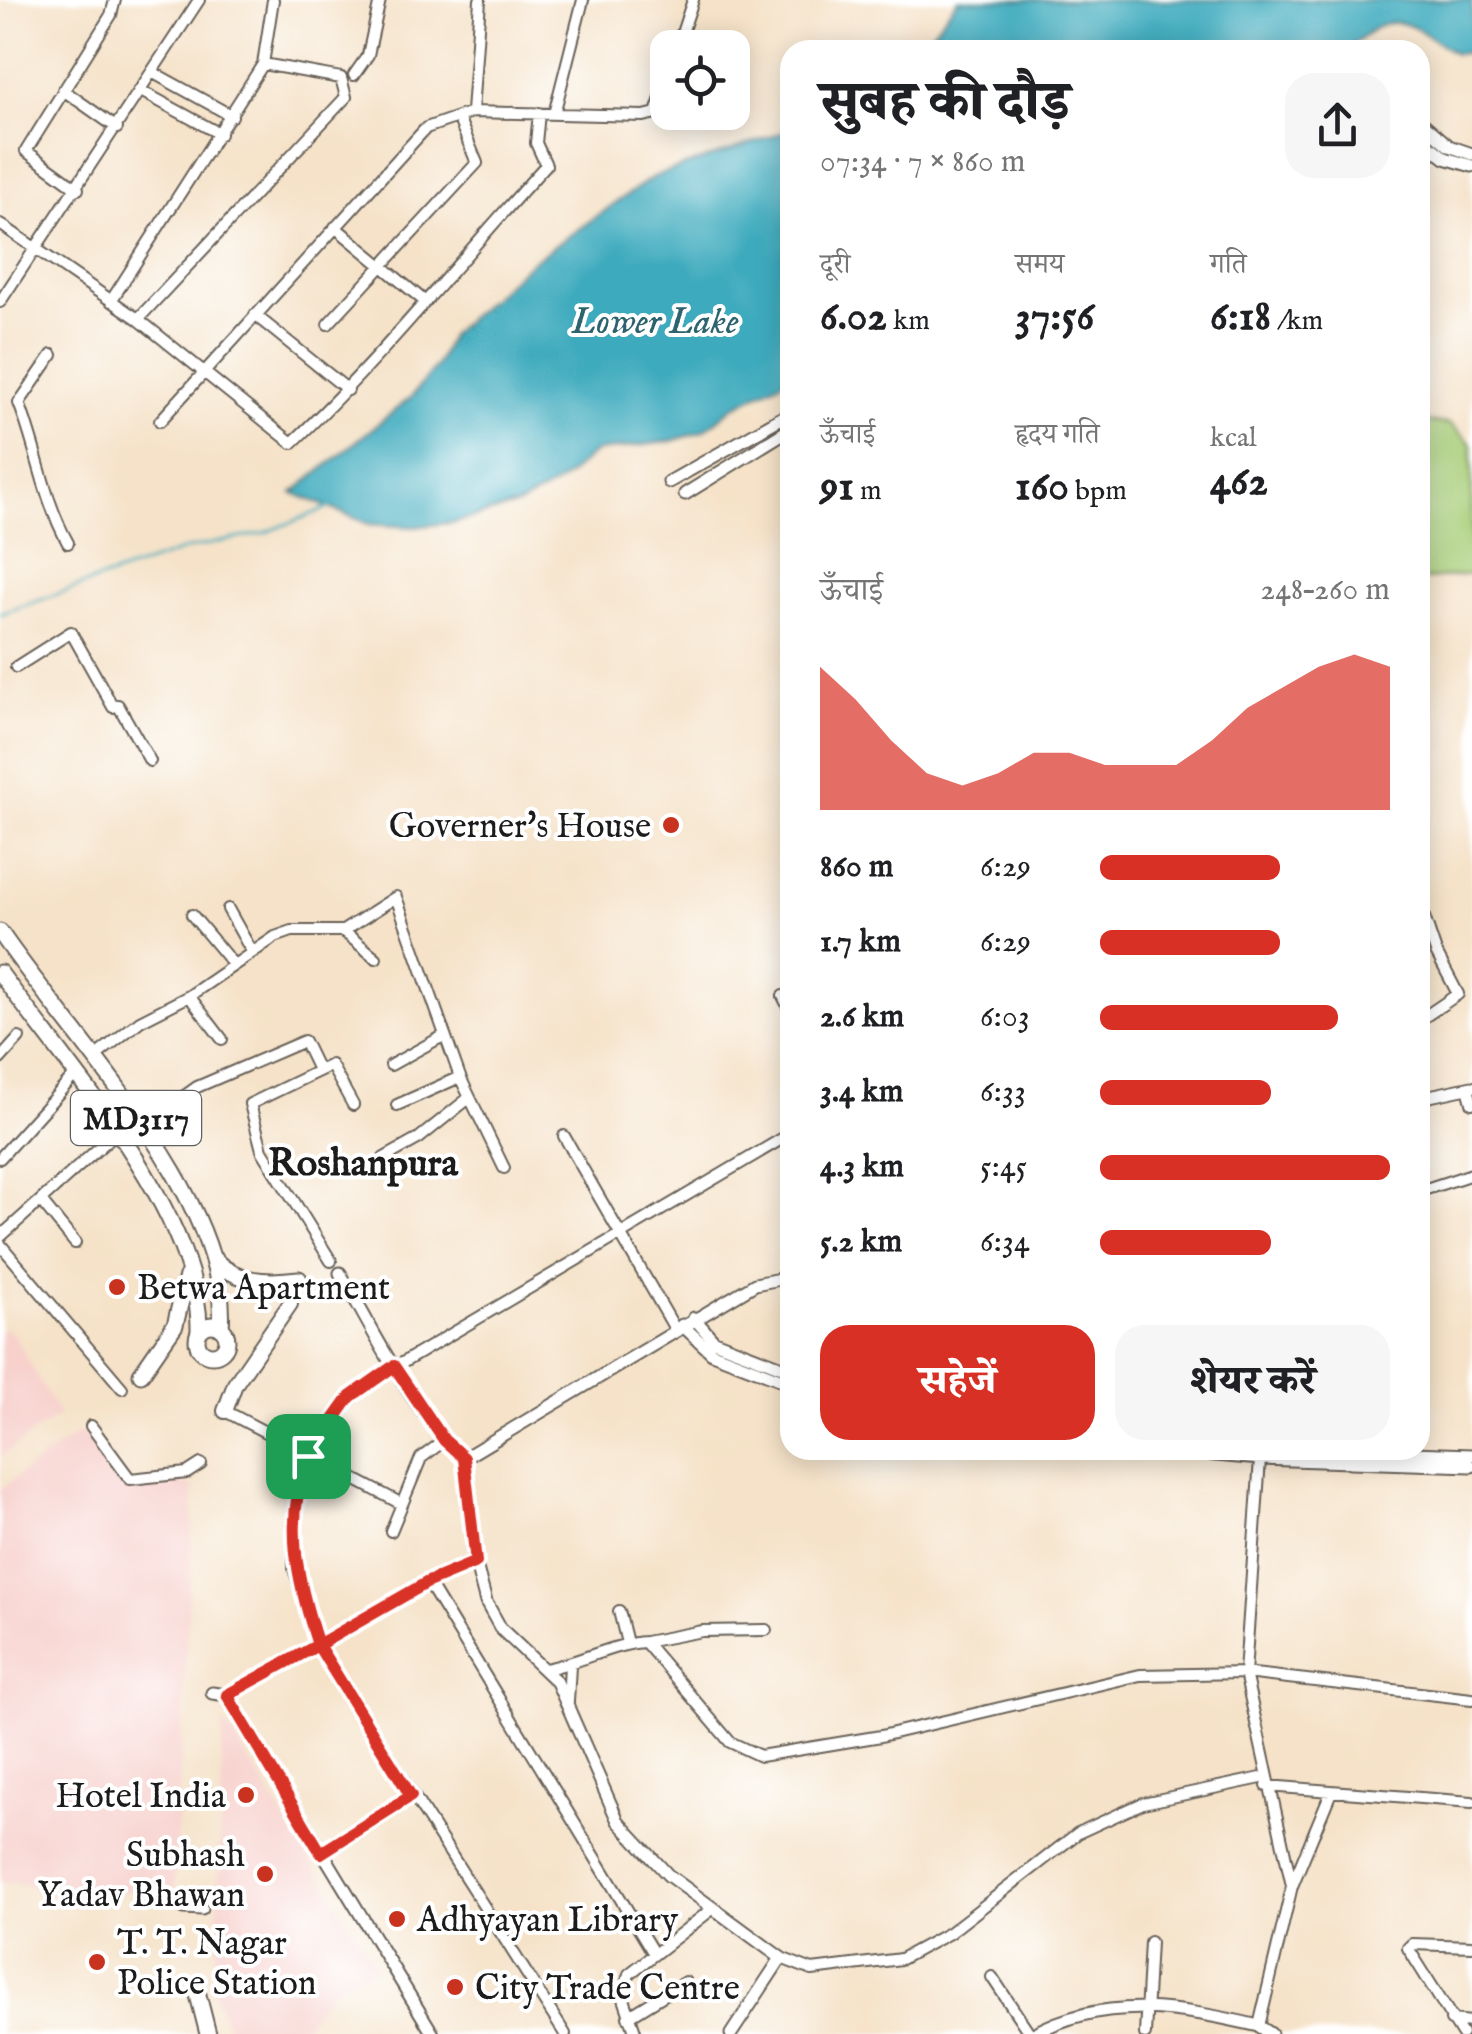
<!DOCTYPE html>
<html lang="hi">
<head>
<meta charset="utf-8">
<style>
	body { margin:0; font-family:"IM FELL English","Noto Serif Devanagari",serif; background:#f6f6f6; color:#202124; height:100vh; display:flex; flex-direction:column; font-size:38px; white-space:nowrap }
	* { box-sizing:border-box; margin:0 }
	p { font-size:32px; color:#757577 }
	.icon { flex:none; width:55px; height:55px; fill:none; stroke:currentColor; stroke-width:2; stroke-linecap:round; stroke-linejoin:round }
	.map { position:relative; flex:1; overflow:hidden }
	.drawer { position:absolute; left:780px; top:40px; width:650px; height:1420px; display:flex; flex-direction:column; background:#fff; border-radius:30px; box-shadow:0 5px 25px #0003 }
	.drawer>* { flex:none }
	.fabs { position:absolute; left:650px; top:30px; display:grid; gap:20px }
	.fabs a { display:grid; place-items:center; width:100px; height:100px; border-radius:20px; background:#fff; box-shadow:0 5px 25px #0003; font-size:50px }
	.pin { position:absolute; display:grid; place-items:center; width:85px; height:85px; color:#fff; margin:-42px; border-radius:20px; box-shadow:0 5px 15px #0006 }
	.round { display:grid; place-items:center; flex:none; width:105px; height:105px; border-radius:30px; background:#f6f6f6 }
	.summary { display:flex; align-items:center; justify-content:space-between; height:170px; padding:0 40px }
	h1 { font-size:55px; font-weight:800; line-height:75px }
	.figures { display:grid; grid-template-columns:repeat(3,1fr); gap:15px; height:170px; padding:10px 40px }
	.figures div { display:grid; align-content:center }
	.figures b { font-size:42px; font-weight:800 }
	.figures small { font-size:28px; font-weight:400 }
	.figures p { font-size:28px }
	.chart { height:280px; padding:20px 40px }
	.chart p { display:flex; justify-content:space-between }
	.chart svg { width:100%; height:180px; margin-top:10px; fill:#d93025; opacity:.7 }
	.action { display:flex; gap:20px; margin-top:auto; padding:20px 40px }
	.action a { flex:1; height:115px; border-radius:30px; background:#d93025; color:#fff; font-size:40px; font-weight:800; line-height:115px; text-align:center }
	.action a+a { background:#f6f6f6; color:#202124 }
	ul { padding:0 40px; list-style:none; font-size:32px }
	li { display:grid; grid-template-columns:160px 120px 1fr; align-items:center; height:75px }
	li i { height:25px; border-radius:12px; background:#d93025 }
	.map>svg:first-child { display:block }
</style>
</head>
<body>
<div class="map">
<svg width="1472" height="2034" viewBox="0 0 1472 2034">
	<rect width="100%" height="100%" fill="#fff"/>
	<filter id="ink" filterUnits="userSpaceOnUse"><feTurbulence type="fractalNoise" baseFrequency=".01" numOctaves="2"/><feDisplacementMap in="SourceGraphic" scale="20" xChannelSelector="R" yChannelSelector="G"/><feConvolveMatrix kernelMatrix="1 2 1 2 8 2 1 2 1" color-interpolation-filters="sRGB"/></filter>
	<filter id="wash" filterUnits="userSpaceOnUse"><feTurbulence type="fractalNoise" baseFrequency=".0048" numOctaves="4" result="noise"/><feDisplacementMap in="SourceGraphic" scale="40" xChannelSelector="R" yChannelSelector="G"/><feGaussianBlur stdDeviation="2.25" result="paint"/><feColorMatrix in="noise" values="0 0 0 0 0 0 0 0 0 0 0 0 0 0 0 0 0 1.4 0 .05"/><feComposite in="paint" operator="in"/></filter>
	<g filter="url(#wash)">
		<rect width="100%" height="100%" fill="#f5e2c8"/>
		<path fill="#f7d0cc" d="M0 1327 13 1334 59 1415 0 1457Z
			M78 1433 96 1435 112 1459 119 1480 143 1488 168 1479 194 1487 174 1895 0 1882V1489Z
			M223 1725 228 1727 377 1967 328 1992 299 2034H230L215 1994Z"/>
		<path fill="#a7cd77" stroke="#62744a" stroke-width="2.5" d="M1420 421 1450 424 1472 444V574L1420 580Z"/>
		<path fill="#3eaabd" stroke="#2d636c" stroke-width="2.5" d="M958 0H1472V52L1455 54C1411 25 1394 3 1348 50H918Z
			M790 130V377L733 407 704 431 672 441 595 452 563 480 519 505 457 522 413 527 369 524 293 493 411 397 436 366 451 334 530 263 653 177Z"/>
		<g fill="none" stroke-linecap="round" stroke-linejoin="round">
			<path stroke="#3eaabd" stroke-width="2.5" d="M0 614 187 549 264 533 330 507"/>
		</g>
	</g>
	<g filter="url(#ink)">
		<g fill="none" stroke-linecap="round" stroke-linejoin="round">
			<defs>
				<path id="minor" d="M677 48 693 0
					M152 72 232 116
					M354 75 368 55 380 0
					M63 90 117 128
					M141 91 220 134
					M472 112 480 0
					M554 114 583 0
					M78 189 26 151 111 15 115 0
					M0 224 138 319 292 443C383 357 462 257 546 165L536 143 539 113
					M335 227 423 300
					M111 301 263 64 273 0
					M0 302 199 0
					M255 315 348 390
					M138 319 346 97 341 78 263 64
					M328 324 477 163 458 117
					M52 355 19 403C38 452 43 498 68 543
					M160 421 426 128 472 112 644 116 656 113 668 77
					M16 667 71 632 113 707
					M118 705 150 761
					M1420 905 1436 952 1458 994 1420 1020
					M228 909 252 952
					M192 915 232 963
					M343 931 376 958
					M189 996 222 1039
					M783 996 790 1010
					M101 1052 140 1021 189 996 275 937 292 931H343L396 897 460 1077 504 1168
					M0 1059 19 1038
					M391 1065 445 1035
					M1468 1088 1472 1103
					M397 1105 460 1077
					M162 1112 197 1087 304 1041 318 1070
					M564 1136 675 1329
					M0 1158 74 1076
					M384 1158 418 1139 469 1098
					M1420 1191 1472 1174
					M41 1201 75 1243
					M0 1237 109 1139
					M0 1244 122 1388
					M331 1261 262 1150 250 1104 331 1065 353 1105
					M225 1411 400 1503
					M91 1426 130 1479 187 1473 201 1464
					M1260 1459 1245 1673 1292 1886
					M391 1531 421 1458 445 1440
					M428 1582 654 1954
					M619 1611 627 1643
					M645 1642 702 1631 766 1630
					M545 1669C580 1663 611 1644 645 1642L730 1742 760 1756 881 1736 1140 1675 1245 1673 1472 1699
					M227 1695 428 1582 475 1561
					M568 1702 570 1665
					M1267 1786 1472 1802
					M321 1853 411 1796
					M781 1958 812 1970 901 1959 949 1933 1078 1833 1143 1803 1266 1777
					M992 1977 1030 2034
					M628 2017 685 1982
					M1451 2020 1472 2022
					M1259 2026 1292 1886 1331 1792
					M565 2034 318 1645 294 1568V1509L300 1477 307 1456 360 1388 790 1134
					M636 2034 623 1996 629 1974 711 1910
					M1145 2034 1150 1942
					M1462 2034 1408 1948 1412 1944 1472 1946"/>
				<path id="tertiary" d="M1420 121 1449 146 1472 154
					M1420 138 1445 158 1472 166
					M669 482 790 413
					M685 494 790 429
					M1420 1098 1472 1087
					M340 1273C376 1335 410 1409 464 1458L475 1561 486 1602 501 1629 557 1682 618 1821 668 1875 781 1958 731 2034
					M694 1318 714 1341 790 1370
					M682 1325 712 1353 790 1383
					M1161 1450 1260 1459 1472 1466
					M1321 1450 1472 1455
					M464 1458 755 1284 790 1277
					M212 1693 227 1695 433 2034
					M184 1908 202 1909
					M1033 2034C1106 1994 1182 2008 1259 2026L1271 2034"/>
				<path id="secondary" d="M225 1411 235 1384 290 1304"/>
				<path id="primary" d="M0 932C70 1036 232 1199 221 1328
					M0 973C67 1066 201 1213 199 1331
					M212 1257C234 1283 268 1283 299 1279
					M197 1340a15 15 0 1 1 30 0a15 15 0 1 1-30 0Z
					M141 1374 175 1325 187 1276
					M198 1995 208 2034"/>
			</defs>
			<use href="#minor" stroke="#686158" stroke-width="14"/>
			<use href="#tertiary" stroke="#686158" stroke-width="15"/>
			<use href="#secondary" stroke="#686158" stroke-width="18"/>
			<use href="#primary" stroke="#686158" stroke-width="19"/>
			<use href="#minor" stroke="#fff" stroke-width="10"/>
			<use href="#tertiary" stroke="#fff" stroke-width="11"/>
			<use href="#secondary" stroke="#fff" stroke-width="14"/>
			<use href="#primary" stroke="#fff" stroke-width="15"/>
		</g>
	</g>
	<g fill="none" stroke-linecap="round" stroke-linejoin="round" filter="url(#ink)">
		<defs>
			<path id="route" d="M308 1456C283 1523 297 1580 318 1645L227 1695 321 1853 411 1796 318 1645 428 1582 476 1562 464 1458 444 1440 394 1366 350 1397 308 1456"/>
		</defs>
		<use href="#route" stroke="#fff" stroke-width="20"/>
		<use href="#route" stroke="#d93025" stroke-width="12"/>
	</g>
	<g fill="#c8321e" stroke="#fff" stroke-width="4">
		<circle cx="671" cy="825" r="10"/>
		<circle cx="117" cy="1287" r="10"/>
		<circle cx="246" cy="1795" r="10"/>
		<circle cx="265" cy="1874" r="10"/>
		<circle cx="397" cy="1919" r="10"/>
		<circle cx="97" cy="1962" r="10"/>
		<circle cx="455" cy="1987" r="10"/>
	</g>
	<g text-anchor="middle" stroke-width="8" stroke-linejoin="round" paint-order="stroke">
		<rect fill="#fff" stroke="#606060" stroke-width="2.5" x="71" y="1091" width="130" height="54" rx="8"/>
		<g font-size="32" font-weight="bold" fill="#1c1c1c">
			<text x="136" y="1129">MD3117</text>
		</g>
		<g font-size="35" fill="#1c1c1c" stroke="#fff" text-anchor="start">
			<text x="651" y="837" text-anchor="end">Governer's House</text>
			<text x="137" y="1299">Betwa Apartment</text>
			<text x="226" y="1807" text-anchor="end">Hotel India</text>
			<text x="245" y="1866" text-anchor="end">Subhash<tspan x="245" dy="40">Yadav Bhawan</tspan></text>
			<text x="417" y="1931">Adhyayan Library</text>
			<text x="117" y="1954">T. T. Nagar<tspan x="117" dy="40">Police Station</tspan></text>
			<text x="475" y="1999">City Trade Centre</text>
		</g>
		<g font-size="38" font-style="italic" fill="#2d636c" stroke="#fff">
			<text x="655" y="333">Lower Lake</text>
		</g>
		<g font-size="38" font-weight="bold" fill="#1c1c1c" stroke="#fff">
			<text x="363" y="1175">Roshanpura</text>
		</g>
	</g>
</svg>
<div class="fabs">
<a><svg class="icon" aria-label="locate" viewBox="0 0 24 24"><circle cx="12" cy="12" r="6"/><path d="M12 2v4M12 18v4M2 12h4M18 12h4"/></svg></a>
</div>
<div class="pin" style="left:308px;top:1456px;background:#1e9e55"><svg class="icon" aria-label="arrive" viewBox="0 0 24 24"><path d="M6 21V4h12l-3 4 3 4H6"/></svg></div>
<section class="drawer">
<div class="summary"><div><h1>सुबह की दौड़</h1><p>07:34 · 7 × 860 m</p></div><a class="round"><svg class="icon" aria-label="share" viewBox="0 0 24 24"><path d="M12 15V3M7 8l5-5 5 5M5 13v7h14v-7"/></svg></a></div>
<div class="figures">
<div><p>दूरी</p><b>6.02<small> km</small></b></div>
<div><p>समय</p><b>37:56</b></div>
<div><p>गति</p><b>6:18<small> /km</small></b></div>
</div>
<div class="figures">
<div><p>ऊँचाई</p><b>91<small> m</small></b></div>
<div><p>हृदय गति</p><b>160<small> bpm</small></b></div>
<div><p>kcal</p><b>462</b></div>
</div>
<div class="chart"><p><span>ऊँचाई</span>248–260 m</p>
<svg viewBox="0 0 160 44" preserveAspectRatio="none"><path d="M0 44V9L10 17L20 27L30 35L40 38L50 35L60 30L70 30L80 33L90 33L100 33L110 27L120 19L130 14L140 9L150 6L160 9V44z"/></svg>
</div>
<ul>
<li><b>860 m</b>6:29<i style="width:62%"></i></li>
<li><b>1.7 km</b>6:29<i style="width:62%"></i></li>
<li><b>2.6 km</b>6:03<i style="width:82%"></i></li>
<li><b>3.4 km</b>6:33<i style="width:59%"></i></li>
<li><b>4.3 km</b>5:45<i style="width:100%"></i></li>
<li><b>5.2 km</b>6:34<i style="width:59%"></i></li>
</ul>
<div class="action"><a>सहेजें</a><a>शेयर करें</a></div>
</section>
</div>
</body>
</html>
